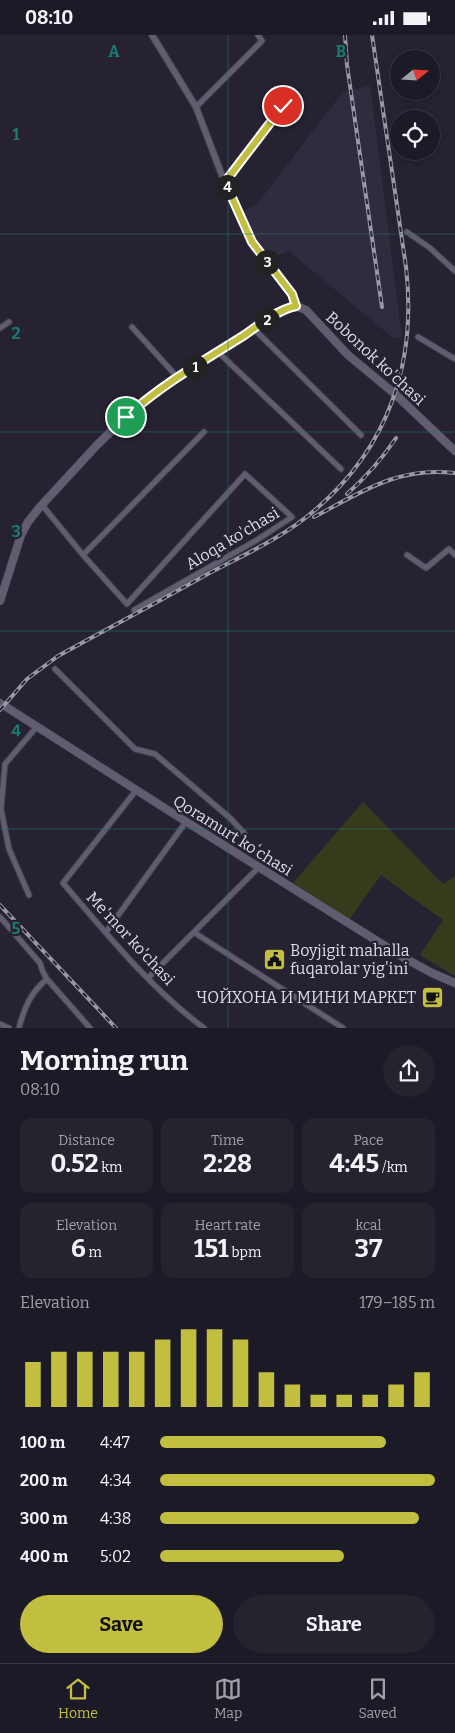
<!DOCTYPE html>
<html lang="en">
<head>
<meta charset="utf-8">
<style>
	body { margin:0; font-family:Bitter,serif; background:#25232e; color:#f1f3f6; height:100vh; display:flex; flex-direction:column; font-size:19px; white-space:nowrap }
	* { box-sizing:border-box; margin:0 }
	p { font-size:16px; color:#a0a1a7 }
	.icon { flex:none; width:28px; height:28px; fill:none; stroke:currentColor; stroke-width:2; stroke-linecap:round; stroke-linejoin:round }
	.map { position:relative; height:993px; overflow:hidden }
	.details { display:flex; flex-direction:column; background:#1c1a26; flex:1 }
	.details>* { flex:none }
	.needle { width:32px; rotate:72deg }
	.controls { position:absolute; left:390px; top:15px; display:grid; gap:10px }
	.controls a { display:grid; place-items:center; width:50px; height:50px; border-radius:50%; background:#1c1a26; box-shadow:0 2px 8px #0003,0 0 0 1px #3a3843; font-size:25px }
	.pin { position:absolute; display:grid; place-items:center; width:42px; height:42px; color:#fff; margin:-21px; border:2px solid #fff; border-radius:50%; box-shadow:0 1px 5px #0007 }
	.km { position:absolute; width:25px; height:25px; margin:-12px; border-radius:50%; background:#222; color:#fff; font-size:14px; line-height:25px; text-align:center }
	.round { display:grid; place-items:center; flex:none; width:52px; height:52px; border-radius:26px; background:#25232e }
	.headline { display:flex; align-items:center; justify-content:space-between; height:85px; padding:0 20px }
	h1 { font-size:28px; font-weight:700; line-height:38px }
	.metrics { display:grid; grid-template-columns:repeat(3,1fr); gap:8px; height:85px; padding:5px 20px }
	.metrics div { display:grid; align-content:center; border-radius:12px; background:#25232e; text-align:center }
	.metrics b { font-size:25px; font-weight:700 }
	.metrics small { font-size:14px; font-weight:400 }
	.metrics p { font-size:14px }
	.chart { height:140px; padding:10px 20px }
	.chart p { display:flex; justify-content:space-between }
	.chart svg { width:100%; height:90px; margin-top:5px; stroke:#c1be40; stroke-width:6 }
	.primary-button { display:flex; gap:10px; margin-top:auto; padding:10px 20px }
	.primary-button a { flex:1; height:58px; border-radius:30px; background:#c1be40; color:#111; font-size:20px; font-weight:700; line-height:58px; text-align:center }
	.primary-button a+a { background:#25232e; color:#f1f3f6 }
	ul { padding:0 20px; list-style:none; font-size:16px }
	li { display:grid; grid-template-columns:80px 60px 1fr; align-items:center; height:38px }
	li i { height:12px; border-radius:6px; background:#c1be40 }
	.status { display:flex; justify-content:space-between; align-items:center; height:35px; padding:0 25px; background:#1c1a26; direction:ltr }
	.status svg { height:14px; fill:currentColor }
	.tab-bar { display:flex; justify-content:space-around; align-items:center; height:70px; border-top:1px solid #3a3843; background:#1c1a26; font-size:14px; color:#a0a1a7 }
	.tab-bar a { display:grid; justify-items:center; gap:2px }
	.tab-bar .on { color:#c1be40 }
	.map>svg:first-child { display:block }
</style>
</head>
<body>
<div class="status"><b>08:10</b><svg viewBox="0 0 49 12"><path d="M0 12V9h3v3zM5 12V6h3v6zM10 12V3h3v9zM15 12V0h3v12zM26 1h20v11H26zM47 4h2v5h-2z"/></svg></div>
<div class="map">
<svg width="455" height="993" viewBox="0 0 455 993">
	<rect width="100%" height="100%" fill="#262232"/>
	<path fill="#312b40" d="M370 51 402 302 393 303 289 216 270 224 254 205 243 177 257 169 343 57Z"/>
	<path fill="#363c1b" d="M363 767 443 849 455 841V941L420 920 443 885 381 840 349 885 293 848Z"/>
	<g fill="none" stroke-linecap="round" stroke-linejoin="round">
		<defs>
			<path id="minor" d="M196 72 262 6 258 0
				M225 147 283 71
				M407 197 430 213 455 236
				M132 292 178 343
				M0 293 9 287
				M254 294 361 400
				M418 302 455 324
				M218 317 341 434
				M42 470 83 520 127 569 245 439 292 482 257 505 134 575
				M83 520 204 397
				M407 520 426 533 449 514 455 520
				M55 634 135 714 155 719 230 783 244 798
				M134 758 63 848C107 899 150 953 204 993
				M29 860 9 814 1 774 5 729 34 695
				M0 882 40 928 43 937 47 944 90 993
				M106 897 183 791
				M195 898 343 993
				M148 943 259 832
				M0 989 9 993
				M19 993C24 973 31 957 47 944"/>
			<path id="tertiary" d="M152 0 196 72 226 151 252 207 292 259 296 271"/>
			<path id="secondary" d="M0 566 21 500 28 487 39 473 97 410 126 382 156 357 288 273 296 271 306 275 348 320 395 359 455 416
				M0 668 185 786 406 924 432 938 455 948"/>
		</defs>
		<use href="#minor" stroke="#403d4a" stroke-width="7"/>
		<use href="#tertiary" stroke="#403d4a" stroke-width="8"/>
		<use href="#secondary" stroke="#403d4a" stroke-width="9"/>
		<use href="#minor" stroke="#615c6f" stroke-width="5"/>
		<use href="#tertiary" stroke="#615c6f" stroke-width="6"/>
		<use href="#secondary" stroke="#615c6f" stroke-width="8"/>
		<defs>
			<path id="rail" d="M345 0 347 30 382 272
				M347 459C366 442 382 424 396 403
				M314 482C361 457 399 431 455 438
				M0 675 27 644 58 621C107 594 156 568 204 541 241 521 283 503 315 475 389 412 417 327 406 232L372 0
				M0 870 116 993"/>
		</defs>
		<use href="#rail" stroke="#9b98a5" stroke-width="4"/>
		<use href="#rail" stroke="#262232" stroke-width="2" stroke-dasharray="5.5" stroke-linecap="butt"/>
	</g>
	<g fill="none" stroke-linecap="round" stroke-linejoin="round">
		<defs>
			<path id="route" d="M126 382C161 350 203 326 243 301 259 290 277 275 296 271L292 259 252 207 225 147 283 71"/>
		</defs>
		<use href="#route" stroke="#fff" stroke-width="10"/>
		<use href="#route" stroke="#c1be40" stroke-width="6"/>
	</g>
	<path fill="none" stroke="#197b74" stroke-width="1" stroke-opacity="0.55" d="M228 0V993M0 199H455M0 397H455M0 596H455M0 794H455"/>
	<defs>
		<symbol id="civic-square" viewBox="-11 -11 22 22"><rect x="-9" y="-9" width="18" height="18" rx="4" fill="#c1be40" stroke="#262232"/><path d="M-.6-6.5H3V-4.5H.6V-3L4-1V1h2V6H-6V1h2V-1L-.6-3ZM-1.2 2.5V6h2.4V2.5Z" fill="#111"/></symbol>
		<symbol id="cafe-square" viewBox="-11 -11 22 22"><rect x="-9" y="-9" width="18" height="18" rx="4" fill="#c1be40" stroke="#262232"/><path d="M-5.5-4.5H6V0H3Q3 3.5 0 3.5H-2.5Q-5.5 3.5-5.5 0ZM3-3.2v2h1.7v-2ZM-6 4.5H4V6H-6Z" fill="#111"/></symbol>
	</defs>
	<g fill-rule="evenodd">
		<use href="#civic-square" x="262" y="912" width="25" height="25"/>
		<use href="#cafe-square" x="420" y="950" width="25" height="25"/>
	</g>
	<g text-anchor="middle" stroke-width="4.5" stroke-linejoin="round" paint-order="stroke">
		<g font-size="16" fill="#dddbe6" stroke="#262232">
			<text transform="translate(376 323) rotate(43)" y="6">Bobonok ko'chasi</text>
			<text transform="translate(232 503) rotate(-31)" y="6">Aloqa ko'chasi</text>
			<text transform="translate(233 800) rotate(32)" y="6">Qoramurt koʻchasi</text>
			<text transform="translate(131 903) rotate(47)" y="6">Me'mor ko'chasi</text>
		</g>
		<g font-size="16" fill="#dddbe6" stroke="#262232" text-anchor="start">
			<text x="290" y="921">Boyjigit mahalla<tspan x="290" dy="18">fuqarolar yig'ini</tspan></text>
			<text x="416" y="968" text-anchor="end">ЧОЙХОНА И МИНИ МАРКЕТ</text>
		</g>
	</g>
	<g font-size="16" text-anchor="middle" font-weight="bold" fill="#197b74" stroke="#262232" stroke-width="4.5" stroke-linejoin="round" paint-order="stroke">
		<text x="114" y="22">A</text>
		<text x="341" y="22">B</text>
		<text x="16" y="105">1</text>
		<text x="16" y="304">2</text>
		<text x="16" y="502">3</text>
		<text x="16" y="701">4</text>
		<text x="16" y="899">5</text>
	</g>
</svg>
<div class="controls">
<a><svg class="needle" viewBox="-14 -14 28 28"><path d="M0-13l5 13h-10z" fill="#e53935"/><path d="M0 13l5-13h-10z" fill="#a0a1a7"/></svg></a>
<a><svg class="icon" aria-label="locate" viewBox="0 0 24 24"><circle cx="12" cy="12" r="6"/><path d="M12 2v4M12 18v4M2 12h4M18 12h4"/></svg></a>
</div>
<div class="pin" style="left:126px;top:382px;background:#1e9e55"><svg class="icon" aria-label="arrive" viewBox="0 0 24 24"><path d="M6 21V4h12l-3 4 3 4H6"/></svg></div>
<div class="pin" style="left:283px;top:71px;background:#d93025"><svg class="icon" aria-label="check" viewBox="0 0 24 24"><path d="M5 12l5 5 9-10"/></svg></div>
<b class="km" style="left:195px;top:332px">1</b>
<b class="km" style="left:267px;top:285px">2</b>
<b class="km" style="left:267px;top:227px">3</b>
<b class="km" style="left:227px;top:152px">4</b>
</div>
<section class="details">
<div class="headline"><div><h1>Morning run</h1><p>08:10</p></div><a class="round"><svg class="icon" aria-label="share" viewBox="0 0 24 24"><path d="M12 15V3M7 8l5-5 5 5M5 13v7h14v-7"/></svg></a></div>
<div class="metrics">
<div><p>Distance</p><b>0.52<small> km</small></b></div>
<div><p>Time</p><b>2:28</b></div>
<div><p>Pace</p><b>4:45<small> /km</small></b></div>
</div>
<div class="metrics">
<div><p>Elevation</p><b>6<small> m</small></b></div>
<div><p>Heart rate</p><b>151<small> bpm</small></b></div>
<div><p>kcal</p><b>37</b></div>
</div>
<div class="chart"><p><span>Elevation</span>179–185 m</p>
<svg viewBox="0 0 160 44" preserveAspectRatio="none"><path d="M5 44V22M15 44V17M25 44V17M35 44V17M45 44V17M55 44V11M65 44V6M75 44V6M85 44V11M95 44V27M105 44V33M115 44V38M125 44V38M135 44V38M145 44V33M155 44V27"/></svg>
</div>
<ul>
<li><b>100 m</b>4:47<i style="width:82%"></i></li>
<li><b>200 m</b>4:34<i style="width:100%"></i></li>
<li><b>300 m</b>4:38<i style="width:94%"></i></li>
<li><b>400 m</b>5:02<i style="width:67%"></i></li>
</ul>
<div class="primary-button"><a>Save</a><a>Share</a></div>
</section>
<nav class="tab-bar">
<a class="on"><svg class="icon" aria-label="home" viewBox="0 0 24 24"><path d="M3 11l9-7 9 7M6 9v11h12V9"/></svg>Home</a>
<a><svg class="icon" aria-label="map" viewBox="0 0 24 24"><path d="M3 6l6-2 6 2 6-2v14l-6 2-6-2-6 2zM9 4v14M15 6v14"/></svg>Map</a>
<a><svg class="icon" aria-label="saved" viewBox="0 0 24 24"><path d="M7 4h10v16l-5-4-5 4z"/></svg>Saved</a>
</nav>
</body>
</html>
